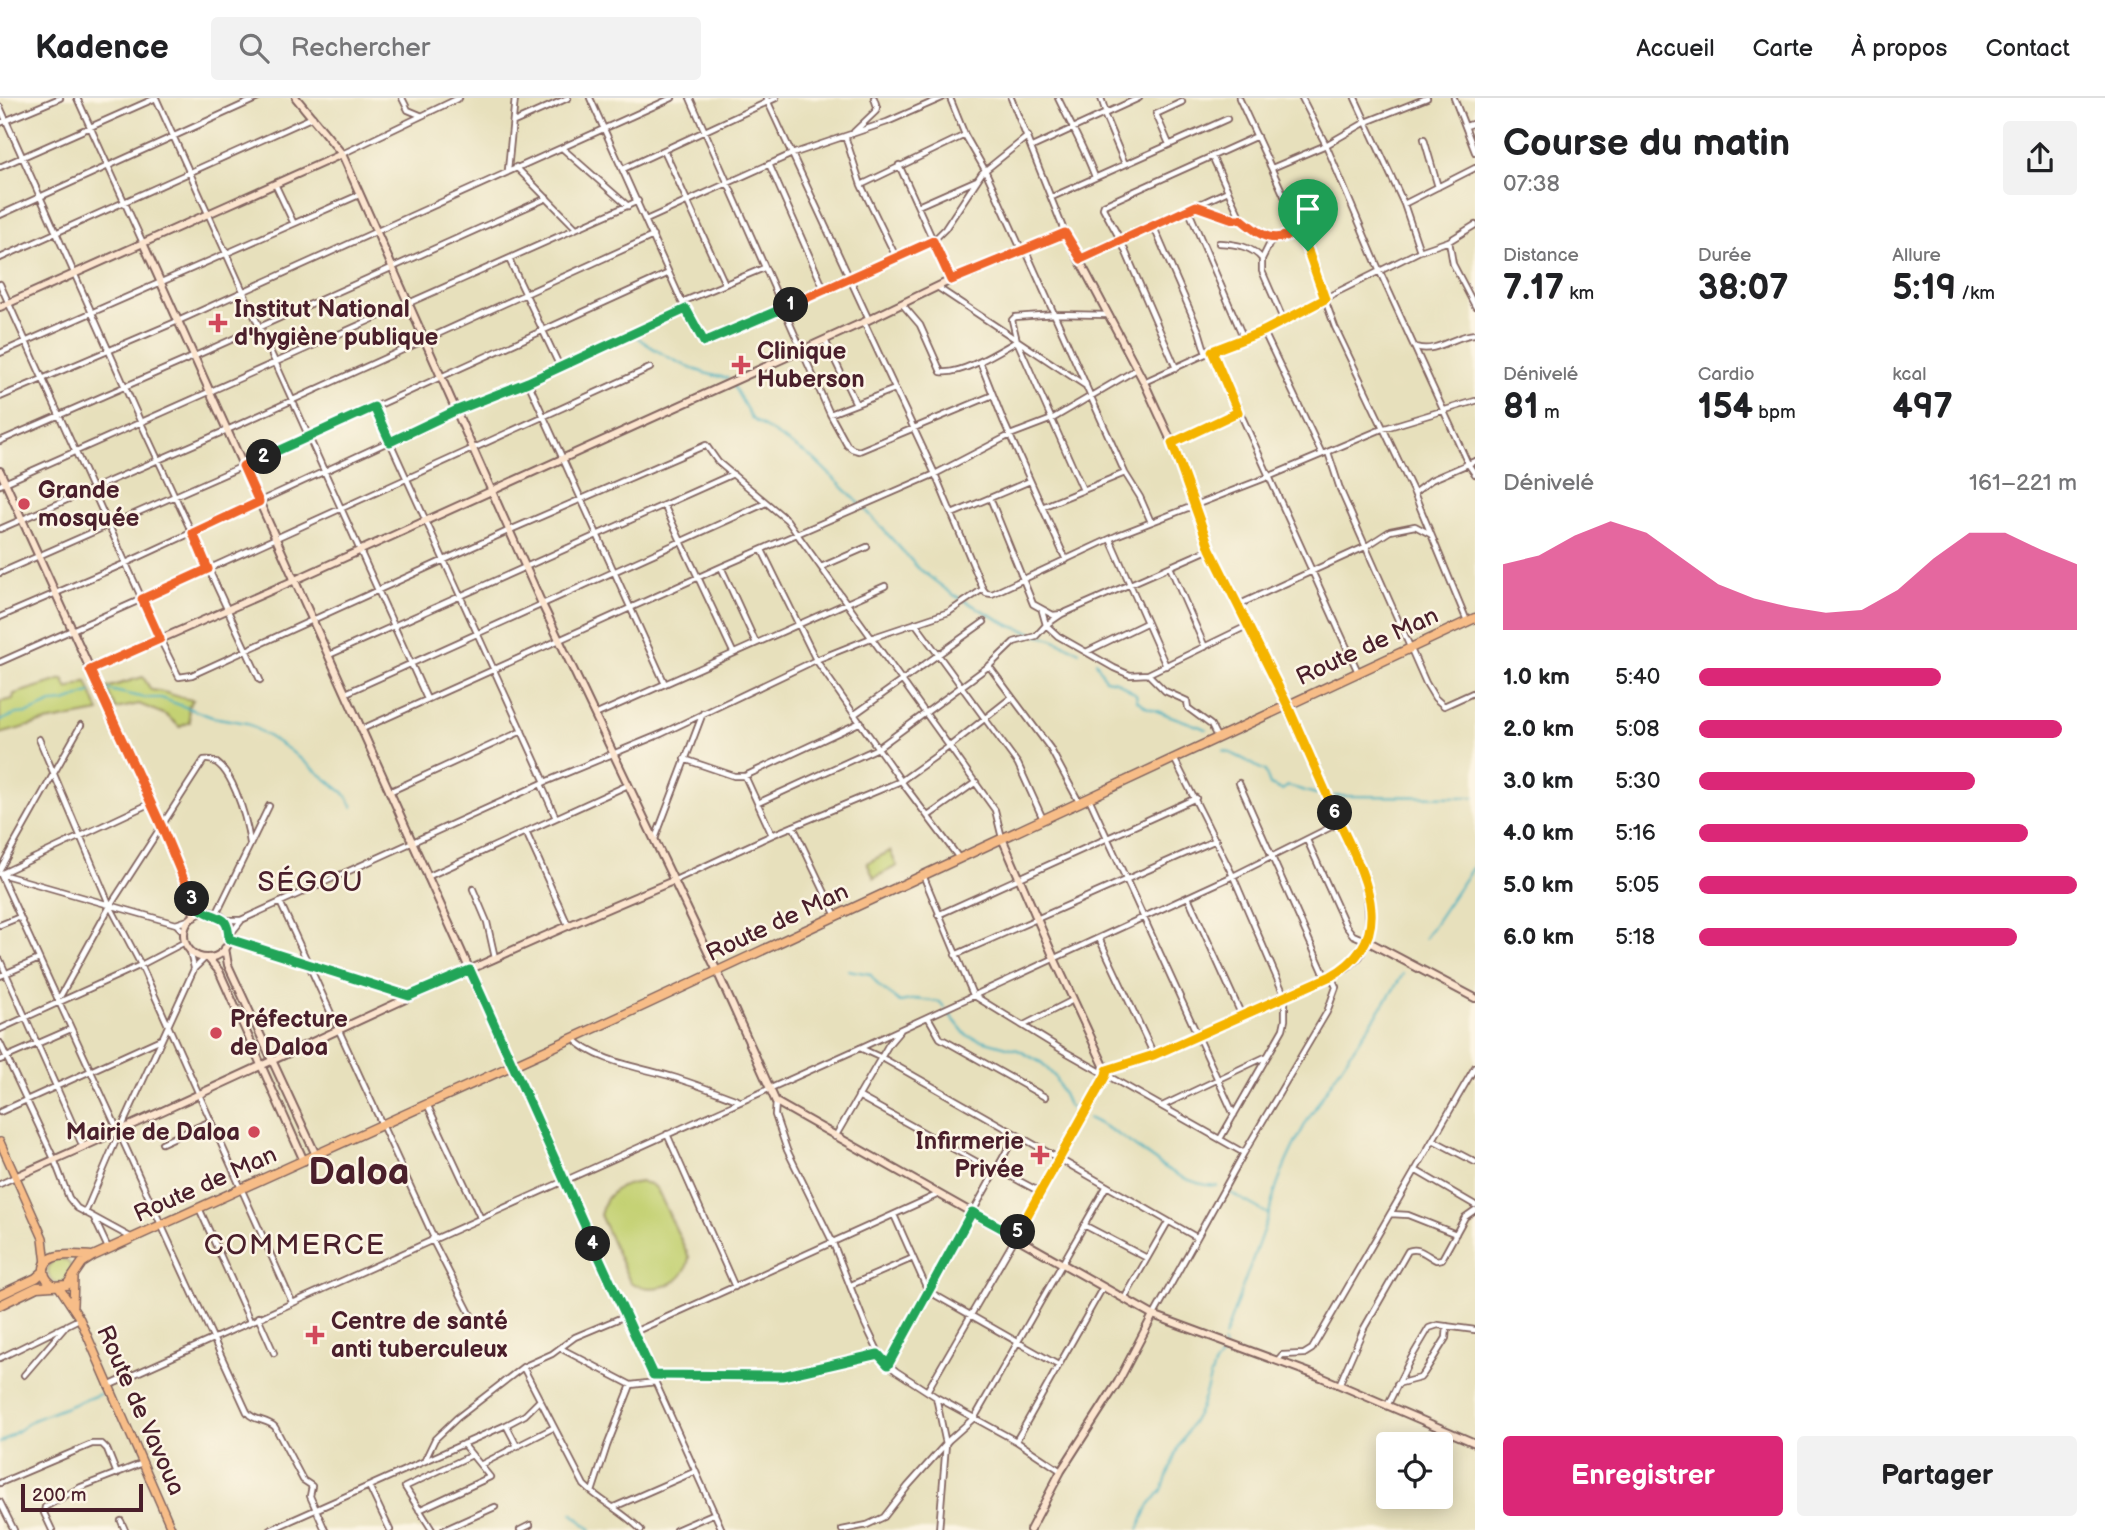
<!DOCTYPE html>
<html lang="fr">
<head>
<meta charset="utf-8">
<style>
	body { margin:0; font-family:"Balsamiq Sans",sans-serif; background:#f2f2f2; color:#202124; height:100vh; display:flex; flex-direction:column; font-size:26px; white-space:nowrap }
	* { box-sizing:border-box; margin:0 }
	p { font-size:23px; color:#757577 }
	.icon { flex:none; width:38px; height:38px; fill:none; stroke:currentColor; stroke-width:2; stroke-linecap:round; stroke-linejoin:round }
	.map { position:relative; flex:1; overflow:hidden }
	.drawer { display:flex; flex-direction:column; background:#fff; width:630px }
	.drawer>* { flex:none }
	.buttons { position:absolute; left:1376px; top:1334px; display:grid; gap:14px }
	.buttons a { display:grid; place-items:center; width:77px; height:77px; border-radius:7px; background:#fff; box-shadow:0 4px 18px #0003; font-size:35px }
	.scale { position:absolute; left:21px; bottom:18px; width:122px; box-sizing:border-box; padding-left:7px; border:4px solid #4a1f2b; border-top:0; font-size:19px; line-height:24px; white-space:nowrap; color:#4a1f2b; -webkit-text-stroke:5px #fcf5e5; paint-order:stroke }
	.pin { position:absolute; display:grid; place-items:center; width:60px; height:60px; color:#fff; margin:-72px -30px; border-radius:50% 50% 50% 0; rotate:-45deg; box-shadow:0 0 7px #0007 }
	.pin .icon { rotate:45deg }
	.km { position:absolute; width:35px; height:35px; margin:-18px; border-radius:50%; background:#222; color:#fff; font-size:19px; line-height:35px; text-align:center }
	.round { display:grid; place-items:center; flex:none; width:74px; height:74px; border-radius:7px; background:#f2f2f2 }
	.headline { display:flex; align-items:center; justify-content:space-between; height:119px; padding:0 28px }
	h1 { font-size:38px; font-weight:600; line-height:52px }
	.figures { display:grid; grid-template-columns:repeat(3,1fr); gap:10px; height:119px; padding:7px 28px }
	.figures div { display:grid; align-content:center }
	.figures b { font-size:35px; font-weight:600 }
	.figures small { font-size:19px; font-weight:400 }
	.figures p { font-size:19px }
	.chart { height:196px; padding:14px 28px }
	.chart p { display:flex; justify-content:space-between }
	.chart svg { width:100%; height:126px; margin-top:7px; fill:#db2777; opacity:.7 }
	.primary-button { display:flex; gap:14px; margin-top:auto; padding:14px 28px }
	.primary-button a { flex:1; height:80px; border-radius:7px; background:#db2777; color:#fff; font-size:28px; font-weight:600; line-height:80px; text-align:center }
	.primary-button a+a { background:#f2f2f2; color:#202124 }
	ul { padding:0 28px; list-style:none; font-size:23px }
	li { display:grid; grid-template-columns:112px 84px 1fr; align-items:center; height:52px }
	li i { height:18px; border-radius:9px; background:#db2777 }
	header { display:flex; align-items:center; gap:42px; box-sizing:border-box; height:98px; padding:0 35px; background:#fff; border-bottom:2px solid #e0e0e0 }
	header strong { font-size:33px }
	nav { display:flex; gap:38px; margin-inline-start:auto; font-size:24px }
	.search { width:490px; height:63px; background:#f2f2f2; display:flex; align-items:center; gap:18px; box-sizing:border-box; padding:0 24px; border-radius:7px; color:#757577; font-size:26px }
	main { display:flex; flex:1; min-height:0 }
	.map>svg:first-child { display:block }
</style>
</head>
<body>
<header>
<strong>Kadence</strong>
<div class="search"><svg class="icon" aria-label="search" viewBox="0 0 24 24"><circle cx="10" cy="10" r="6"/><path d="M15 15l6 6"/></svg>Rechercher</div>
<nav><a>Accueil</a><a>Carte</a><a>À propos</a><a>Contact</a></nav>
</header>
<main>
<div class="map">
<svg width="1475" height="1432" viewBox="0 0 1475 1432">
	<rect width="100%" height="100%" fill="#fcf5e5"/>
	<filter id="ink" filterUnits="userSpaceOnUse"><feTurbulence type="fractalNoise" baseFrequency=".0143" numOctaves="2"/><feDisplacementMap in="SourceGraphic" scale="14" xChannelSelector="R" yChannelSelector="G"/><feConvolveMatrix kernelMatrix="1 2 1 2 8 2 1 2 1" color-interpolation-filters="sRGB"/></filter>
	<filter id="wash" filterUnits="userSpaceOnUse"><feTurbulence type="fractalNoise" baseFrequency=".00686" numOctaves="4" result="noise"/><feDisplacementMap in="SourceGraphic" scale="28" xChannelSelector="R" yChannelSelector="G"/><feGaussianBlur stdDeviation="1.57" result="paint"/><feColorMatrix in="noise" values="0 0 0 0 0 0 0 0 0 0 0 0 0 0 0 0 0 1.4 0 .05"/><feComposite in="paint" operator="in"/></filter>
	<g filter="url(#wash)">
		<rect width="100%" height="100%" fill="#e7e0bc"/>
		<path fill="#c4d173" stroke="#87784f" stroke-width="2" d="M143 579 151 592C166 593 178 600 193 602L188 609 190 624 180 629 166 617 139 606 116 611 106 590Z
			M63 581 68 591 87 583 99 614 40 625 0 636V604L13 601 14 596Z
			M890 753 897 768 874 780 867 765Z
			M641 1084 650 1086 657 1091 689 1159C686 1188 653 1197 630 1184L600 1117C606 1094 618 1087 641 1084Z
			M48 1173a12 12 0 1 1 24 0a12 12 0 1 1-24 0Z"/>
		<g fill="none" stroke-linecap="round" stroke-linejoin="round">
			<path stroke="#41aebf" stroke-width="2" d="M634 237C659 256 697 277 728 280
				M733 287 752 321 814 361 860 406
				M864 410 918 470 952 496 1011 528 1052 541 1079 553
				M1096 563 1105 581 1116 583 1136 596 1137 602 1146 609 1206 631
				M109 592 145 600H161L212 619 247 625 288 651 344 695 353 709
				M0 623 16 616 28 615 52 605 65 604 92 594
				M1223 653C1238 656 1251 666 1265 673L1270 687 1282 692 1288 688 1316 696
				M1334 698 1475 699
				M1425 840 1472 770 1475 769
				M848 872 870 876 879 888 900 904 916 901 940 904 944 909
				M946 912 967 938 1018 952 1042 965 1055 979 1068 1007 1081 1017
				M1088 1020C1098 1025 1108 1030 1117 1036 1149 1056 1176 1086 1217 1088
				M1229 1094 1268 1116
				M1224 1240 1269 1116C1286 1033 1359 949 1403 876
				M0 1345 33 1322 100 1296
				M572 1415 591 1432
				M1138 1432 1148 1409 1162 1392 1178 1350 1200 1311 1214 1268 1224 1255 1223 1246"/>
		</g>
	</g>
	<g filter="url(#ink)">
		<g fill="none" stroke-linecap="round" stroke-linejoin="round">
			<defs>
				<path id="street" d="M77 0 143 145
					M402 0 408 12 420 17
					M590 0 682 204 704 244 933 143 945 131 982 75 1028 38
					M690 0 830 316 847 347 852 351 859 353 993 297
					M766 0 869 222
					M950 0 965 37 985 72 1022 153
					M1011 0 1065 135
					M1058 0C1071 27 1085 52 1095 79
					M1101 0 1106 15
					M1239 0 1298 128 1335 229 1414 395 1431 382 1475 363
					M1302 0 1326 47 1380 174 1468 366 1475 376
					M1355 0 1404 106 1420 153
					M1454 0 1475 54
					M0 9 141 325 260 582
					M1104 16 1125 66
					M514 24 568 0
					M0 25 60 0
					M1466 28 1475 25
					M854 34 876 13 877 9 874 0
					M845 38 861 87 896 159
					M1424 41 1438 89
					M1169 46 1156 16 1182 4
					M1032 49 1139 0
					M562 50 628 108
					M664 52 725 186
					M342 56 459 0
					M1212 58 1241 121 1272 141 1286 140 1299 132
					M769 66 824 191
					M899 67 951 182
					M0 69 156 0 427 601
					M516 69 576 130
					M1272 70 1326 47 1366 24 1427 0
					M623 71 776 0
					M508 72 515 0
					M275 86 293 124
					M861 87 965 37
					M1052 99 1227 21
					M1404 106 1475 70
					M918 108 977 82
					M1196 108 1233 122 1241 121
					M1188 111 1244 241
					M0 117 258 0
					M646 122 792 56 887 24 942 0
					M1153 127 1199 233 1206 256
					M1272 141 1262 161V173L1283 221
					M1449 143 1453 166 1475 208
					M1219 145C1235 146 1252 148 1262 161
					M1025 151 1086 287
					M0 160 313 19
					M509 161 560 269
					M1081 161 1228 93
					M0 186 160 541 179 579 192 577 510 432 706 347 718 364 787 422 995 712 1002 740
					M937 189 1086 288 1125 375 1140 399 1151 424
					M682 204 764 170
					M902 206 920 227 941 274C962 277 999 253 1017 243
					M864 224 935 376 983 491 986 495 992 496 1118 437 1268 379 1382 331 1475 303
					M1264 234 1322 356
					M825 242 856 306
					M1416 249C1436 256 1455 237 1475 236
					M1212 253 1358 574
					M0 255 359 97
					M980 264 1003 322 1066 462
					M1176 270 1121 143 1103 110 1104 107 1257 38
					M528 284 665 586
					M1144 284 1212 253 1264 233 1283 221 1420 153 1449 143 1475 127
					M0 299 178 223 672 0
					M374 309 545 684
					M830 316 895 291
					M0 343 195 258 547 100
					M1172 345 1238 314
					M1328 354 1340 391 1426 585 1435 600 1444 608 1475 594
					M0 387 638 103
					M1083 392 1017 243 1012 222 1015 219 1055 216 1109 217
					M1414 395 1467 523
					M990 400 1033 506 1053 517 1062 516 1210 451
					M664 407 733 554
					M1042 409 1125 375
					M952 416 1030 383
					M0 431 227 332 653 138
					M1110 441 1166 568
					M762 452 816 562 901 683 959 760
					M721 469 756 545
					M821 469 867 449
					M1170 469 1205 549
					M0 475 309 339 669 175
					M1238 507 1367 448 1390 433 1415 428 1430 436
					M1042 513 1046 527 1058 538 1114 570 1130 577 1148 576 1165 593 1187 603 1188 610 1211 627 1217 639
					M0 519 126 465 455 313 528 284 686 211
					M915 525 1018 666 1043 721
					M1088 553 1146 525
					M329 557 733 376
					M0 564 142 501 650 270
					M989 568 1050 650 1079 704
					M1148 576 1247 528
					M346 595 766 405
					M855 616 984 524
					M595 617 885 488
					M362 631 721 469 935 376 1010 337 1052 321 1137 271
					M39 641 110 808 141 867 292 1204
					M1174 660 1233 778 1285 899V922L1283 931 1220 1041
					M684 661 734 678H745L861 624
					M745 678 772 737
					M1239 685 1326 880
					M541 686 556 720
					M389 694 522 633
					M1089 700 1234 1017
					M758 705 878 650 989 568 1014 544 1036 538 1046 527 1062 516
					M928 718 976 684
					M793 728 836 818
					M526 734 568 827
					M655 741 703 615
					M1307 742 1346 828 1353 837 1367 843
					M0 771 81 627
					M0 775 247 1314C253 1323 267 1321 275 1329L303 1382 312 1388 310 1398 325 1432
					M0 776 151 705
					M1 776 176 826 184 834
					M923 777 973 897 1064 953 1244 1055
					M427 779 628 687
					M673 783 772 737 901 683 950 648 1012 599
					M473 791 487 824 495 860
					M1188 799 1242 918
					M280 804 434 1140
					M216 817 269 708
					M938 817 1196 700
					M223 822H241L545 684 661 636 816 562 871 540 949 514 983 491
					M176 826 191 821
					M0 827 20 819
					M229 838 241 823
					M1099 840 1154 957
					M229 841 409 898
					M190 853 194 870
					M955 857 1216 742
					M0 862 83 1049
					M0 878 39 861
					M57 900 61 897 110 808 204 662C231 657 247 724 250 745
					M928 919 940 940 1045 999
					M1024 927 1073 902
					M0 931 141 867 185 844
					M573 940C594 963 643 970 673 979 696 986 718 995 740 1003
					M0 945 54 1061 69 1100 77 1110 132 1140
					M860 950 886 962 1196 1139
					M0 962 71 931
					M513 968 722 1432
					M858 998 995 1074
					M776 1004 775 1017 787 1052 833 1145 865 1226 882 1261 896 1273 936 1299 1016 1343 1061 1373
					M427 1006 480 1119
					M1162 1008 1265 959
					M0 1014 161 941
					M667 1036 735 1189
					M835 1039 889 946 900 933
					M1433 1042 1475 1064
					M162 1045 211 1023
					M997 1071 1042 1095
					M1415 1072 1475 1107
					M0 1086 15 1079
					M199 1110 250 1223
					M85 1115 120 1033 194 871 205 860
					M1391 1116 1408 1117 1456 1136
					M894 1117 928 1193 1058 1267
					M94 1120 108 1150
					M1084 1127 1147 1160
					M432 1141 476 1227
					M851 1187 913 1160
					M1124 1201 1168 1124
					M1154 1217 1244 1055 1327 914 1336 889 1331 878
					M258 1219 274 1255
					M632 1235 939 1096
					M560 1250 631 1287 656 1284
					M0 1260 63 1229
					M1277 1263 1282 1257 1304 1256 1312 1251 1475 969
					M888 1267 1016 1036
					M523 1269 584 1387C601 1404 624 1414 641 1432
					M24 1277 67 1227 79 1221
					M653 1277 782 1278 878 1256
					M1397 1286 1420 1280 1424 1275 1446 1240 1447 1228
					M1339 1287 1364 1230 1408 1153C1419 1148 1427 1158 1436 1162L1442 1161 1465 1119 1475 1112
					M108 1288 860 950 1233 778 1339 725
					M927 1293 1016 1139
					M936 1299 946 1346 939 1432
					M1387 1308 1410 1262 1429 1230 1438 1227 1475 1232
					M506 1327 517 1348
					M1016 1343 1103 1189
					M425 1362 435 1341 457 1320 523 1269 552 1256 575 1239 625 1218
					M480 1367 553 1330
					M0 1385 92 1346H102L107 1351 117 1376
					M369 1388 390 1432
					M592 1394 607 1348 631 1287
					M0 1404 14 1432
					M614 1409 696 1373
					M419 1412 490 1379 463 1346
					M121 1423 125 1432
					M52 1432 44 1415 45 1409 81 1389 143 1365
					M270 1432 506 1327 525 1317 539 1303
					M432 1432 405 1389 472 1357
					M444 1432 495 1409
					M520 1432 530 1427
					M676 1432 715 1415
					M842 1432 867 1427 884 1419 908 1388 949 1342 975 1319 1106 1089"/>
				<path id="secondary" d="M296 0 342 56 542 506 717 873 776 1004 1153 1217 1321 1279 1475 1345
					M143 145 513 968
					M0 209 342 56
					M0 373 161 727 192 802 194 819
					M90 572 295 482 864 224 951 182 1065 135 1144 284 1172 345 1210 451 1287 606 1363 778 1368 795 1370 827 1367 843 1359 858 1346 870 1154 957 1106 972
					M1002 740 1054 860 1106 972V977L1016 1138
					M184 837a23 23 0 1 1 46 0a23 23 0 1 1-46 0Z
					M1367 843 1475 900
					M225 850 228 867 316 1057
					M208 860 219 873 304 1063
					M15 1079C236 983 451 875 673 783
					M1030 1432 1061 1373 1118 1284 1153 1217"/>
				<path id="primary" d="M0 1044 43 1140 46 1166
					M59 1189 80 1221 172 1432
					M73 1207 74 1180"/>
				<path id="highway" d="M54 1188C49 1184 45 1181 44 1174 42 1152 79 1157 93 1158
					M0 1197 36 1180 44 1173
					M0 1207 37 1189 67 1187 82 1165 93 1158 617 920 1475 520"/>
			</defs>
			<use href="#street" stroke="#81635e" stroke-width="8"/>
			<use href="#secondary" stroke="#81635e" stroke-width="10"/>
			<use href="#primary" stroke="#81635e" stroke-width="10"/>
			<use href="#highway" stroke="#81635e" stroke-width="11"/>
			<use href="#street" stroke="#fff" stroke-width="4.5"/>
			<use href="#secondary" stroke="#fce5cf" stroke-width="6"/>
			<use href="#primary" stroke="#f7bd88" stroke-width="7"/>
			<use href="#highway" stroke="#f7bd88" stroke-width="8"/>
		</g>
	</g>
	<g fill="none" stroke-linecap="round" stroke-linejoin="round" filter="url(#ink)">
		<defs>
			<path id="split-1" d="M791 207 933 143 951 182 1065 135 1081 161 1196 108 1233 121H1241C1263 139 1273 147 1299 132L1308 153"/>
			<path id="split-2" d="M264 359 374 309 390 344 455 313 528 284 686 211 704 244 791 207"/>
			<path id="split-3" d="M192 801 161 727 90 572 160 541 142 501 208 471 193 435 259 404 243 368 264 359"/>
			<path id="split-4" d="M192 801C195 805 200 811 204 813 219 822 228 816 229 841L409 898 470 872 593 1146"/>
			<path id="split-5" d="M593 1146 653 1277 782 1278 878 1256 888 1267 972 1114 1016 1138 1018 1134"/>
			<path id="split-6" d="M1018 1134 1106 977 1107 972 1154 957 1331 878C1404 837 1360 771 1335 715"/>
			<path id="split-7" d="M1308 153 1325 201 1264 233 1212 253 1238 314 1172 345 1210 451 1287 606 1335 715"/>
		</defs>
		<use href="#split-1" stroke="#fff" stroke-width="14"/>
		<use href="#split-2" stroke="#fff" stroke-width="14"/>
		<use href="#split-3" stroke="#fff" stroke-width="14"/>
		<use href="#split-4" stroke="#fff" stroke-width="14"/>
		<use href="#split-5" stroke="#fff" stroke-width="14"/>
		<use href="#split-6" stroke="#fff" stroke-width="14"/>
		<use href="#split-7" stroke="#fff" stroke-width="14"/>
		<use href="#split-1" stroke="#f0652b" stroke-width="9"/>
		<use href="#split-2" stroke="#22a559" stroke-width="9"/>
		<use href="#split-3" stroke="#f0652b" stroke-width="9"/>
		<use href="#split-4" stroke="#22a559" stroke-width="9"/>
		<use href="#split-5" stroke="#22a559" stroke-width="9"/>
		<use href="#split-6" stroke="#f5b400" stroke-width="9"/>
		<use href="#split-7" stroke="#f5b400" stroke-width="9"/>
	</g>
	<g fill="#d1495b" stroke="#fcf5e5" stroke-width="2.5">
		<path d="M214.5 214.5h7v7h7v7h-7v7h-7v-7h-7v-7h7z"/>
		<path d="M737.5 256.5h7v7h7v7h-7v7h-7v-7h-7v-7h7z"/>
		<circle cx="24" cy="406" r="7"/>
		<circle cx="216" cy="935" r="7"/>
		<circle cx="254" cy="1034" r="7"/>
		<path d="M1036.5 1046.5h7v7h7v7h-7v7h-7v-7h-7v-7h7z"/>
		<path d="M311.5 1226.5h7v7h7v7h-7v7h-7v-7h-7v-7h7z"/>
	</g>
	<g text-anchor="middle" stroke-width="5" stroke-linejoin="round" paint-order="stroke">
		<g font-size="24" font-weight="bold" fill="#4a1f2b" stroke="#fcf5e5" text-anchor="start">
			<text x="234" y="219">Institut National<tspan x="234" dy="28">d'hygiène publique</tspan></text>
			<text x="757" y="261">Clinique<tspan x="757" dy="28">Huberson</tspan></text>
			<text x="38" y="400">Grande<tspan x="38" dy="28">mosquée</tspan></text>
			<text x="230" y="929">Préfecture<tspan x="230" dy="28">de Daloa</tspan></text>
			<text x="240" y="1042" text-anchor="end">Mairie de Daloa</text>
			<text x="1024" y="1051" text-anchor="end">Infirmerie<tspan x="1024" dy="28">Privée</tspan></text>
			<text x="331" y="1231">Centre de santé<tspan x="331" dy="28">anti tuberculeux</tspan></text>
		</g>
		<g font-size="24" fill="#4a1f2b" stroke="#fcf5e5">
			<text transform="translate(1367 548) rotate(-25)" y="8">Route de Man</text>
			<text transform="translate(777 824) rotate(-25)" y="8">Route de Man</text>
			<text transform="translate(205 1086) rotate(-24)" y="8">Route de Man</text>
			<text transform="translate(141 1312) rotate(66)" y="8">Route de Vavoua</text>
		</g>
		<g font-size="28" letter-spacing="2" fill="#4a1f2b" stroke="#fcf5e5">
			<text x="311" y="793">SÉGOU</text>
			<text x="295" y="1156">COMMERCE</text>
		</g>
		<g font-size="38" font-weight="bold" fill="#4a1f2b" stroke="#fcf5e5">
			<text x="359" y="1086">Daloa</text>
		</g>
	</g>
</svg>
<div class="buttons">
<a><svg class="icon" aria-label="locate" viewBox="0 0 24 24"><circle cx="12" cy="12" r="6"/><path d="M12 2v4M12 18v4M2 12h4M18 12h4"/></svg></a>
</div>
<div class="scale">200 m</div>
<div class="pin" style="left:1308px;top:153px;background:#1e9e55"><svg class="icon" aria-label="arrive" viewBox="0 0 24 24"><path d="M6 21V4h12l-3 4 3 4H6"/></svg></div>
<b class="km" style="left:791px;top:207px">1</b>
<b class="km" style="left:264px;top:359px">2</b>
<b class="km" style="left:192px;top:801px">3</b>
<b class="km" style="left:593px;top:1146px">4</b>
<b class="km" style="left:1018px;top:1134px">5</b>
<b class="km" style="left:1335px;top:715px">6</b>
</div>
<section class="drawer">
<div class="headline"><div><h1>Course du matin</h1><p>07:38</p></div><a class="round"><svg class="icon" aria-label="share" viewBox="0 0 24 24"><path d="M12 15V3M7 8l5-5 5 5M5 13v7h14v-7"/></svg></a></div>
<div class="figures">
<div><p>Distance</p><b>7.17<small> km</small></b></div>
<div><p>Durée</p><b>38:07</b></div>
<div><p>Allure</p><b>5:19<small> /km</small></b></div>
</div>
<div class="figures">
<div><p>Dénivelé</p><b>81<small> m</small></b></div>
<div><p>Cardio</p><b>154<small> bpm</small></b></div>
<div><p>kcal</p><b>497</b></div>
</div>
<div class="chart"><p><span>Dénivelé</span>161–221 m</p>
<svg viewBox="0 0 160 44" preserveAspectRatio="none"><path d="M0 44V21L10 18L20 11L30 6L40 10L50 19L60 28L70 33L80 36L90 38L100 37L110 30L120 19L130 10L140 10L150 16L160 21V44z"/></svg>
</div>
<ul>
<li><b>1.0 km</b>5:40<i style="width:64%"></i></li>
<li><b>2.0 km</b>5:08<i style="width:96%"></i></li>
<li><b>3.0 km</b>5:30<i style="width:73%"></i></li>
<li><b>4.0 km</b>5:16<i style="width:87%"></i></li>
<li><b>5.0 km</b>5:05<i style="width:100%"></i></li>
<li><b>6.0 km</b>5:18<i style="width:84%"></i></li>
</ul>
<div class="primary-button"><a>Enregistrer</a><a>Partager</a></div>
</section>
</main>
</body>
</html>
